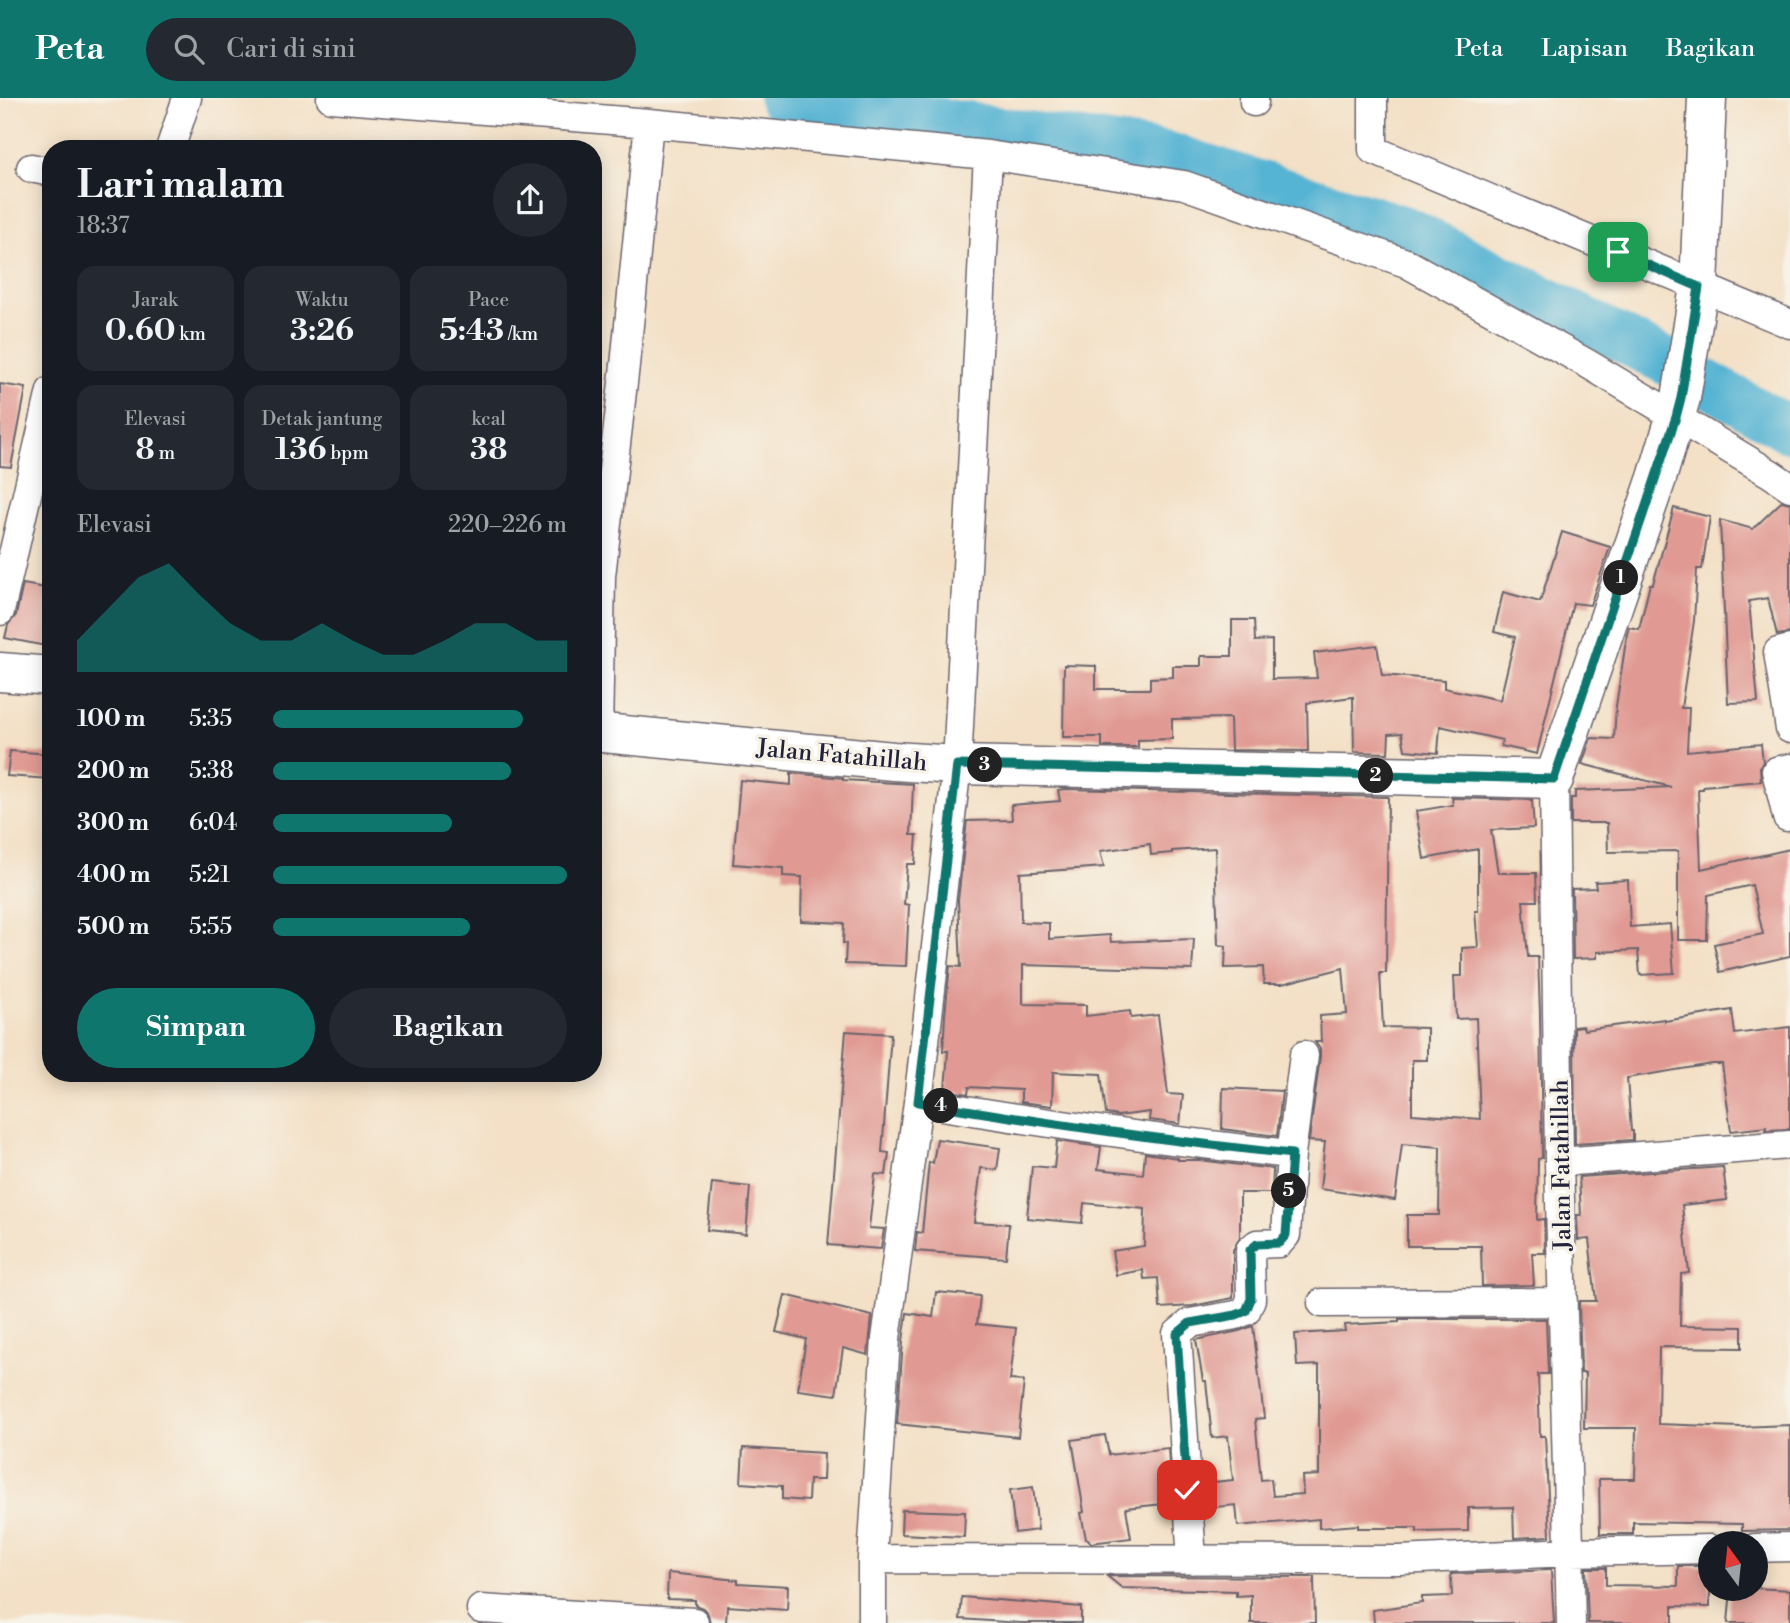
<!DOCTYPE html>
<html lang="id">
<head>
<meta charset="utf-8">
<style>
	body { margin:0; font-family:"Libre Bodoni",serif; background:#242831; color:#f1f3f6; height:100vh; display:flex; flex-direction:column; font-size:26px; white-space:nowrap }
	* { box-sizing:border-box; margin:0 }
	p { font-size:23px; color:#9ea1a6 }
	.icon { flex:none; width:38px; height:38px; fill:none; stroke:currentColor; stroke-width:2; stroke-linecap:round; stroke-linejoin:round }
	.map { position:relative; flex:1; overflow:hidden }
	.details { position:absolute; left:42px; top:42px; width:560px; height:942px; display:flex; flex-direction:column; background:#171b24; border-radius:28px; box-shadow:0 4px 18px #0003 }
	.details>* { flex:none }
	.needle { width:46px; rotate:345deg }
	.buttons { position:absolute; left:1698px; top:1433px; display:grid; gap:14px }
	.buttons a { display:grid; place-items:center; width:70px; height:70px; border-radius:50%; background:#171b24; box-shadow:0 4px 18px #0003; font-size:35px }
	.pin { position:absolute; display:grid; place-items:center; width:60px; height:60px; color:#fff; margin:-30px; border-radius:14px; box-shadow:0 4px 10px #0006 }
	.km { position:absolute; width:35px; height:35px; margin:-18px; border-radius:50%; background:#222; color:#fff; font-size:19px; line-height:35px; text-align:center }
	.round { display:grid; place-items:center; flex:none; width:74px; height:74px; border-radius:37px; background:#242831 }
	.summary { display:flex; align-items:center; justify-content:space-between; height:119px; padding:0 35px }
	h1 { font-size:38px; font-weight:700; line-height:52px }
	.figures { display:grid; grid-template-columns:repeat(3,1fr); gap:10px; height:119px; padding:7px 35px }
	.figures div { display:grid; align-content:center; border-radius:18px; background:#242831; text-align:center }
	.figures b { font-size:30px; font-weight:700 }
	.figures small { font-size:19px; font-weight:400 }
	.figures p { font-size:19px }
	.chart { height:196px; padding:14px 35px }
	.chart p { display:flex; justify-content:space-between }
	.chart svg { width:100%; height:126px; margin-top:7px; fill:#0f766e; opacity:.7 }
	.action { display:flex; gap:14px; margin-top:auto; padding:14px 35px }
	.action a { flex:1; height:80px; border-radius:42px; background:#0f766e; color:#fff; font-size:28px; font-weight:700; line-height:80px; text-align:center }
	.action a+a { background:#242831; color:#f1f3f6 }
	ul { padding:0 35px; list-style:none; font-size:23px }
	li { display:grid; grid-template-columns:112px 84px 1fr; align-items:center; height:52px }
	li i { height:18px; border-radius:9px; background:#0f766e }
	header { display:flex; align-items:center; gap:42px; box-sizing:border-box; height:98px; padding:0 35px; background:#0f766e; color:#fff }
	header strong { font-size:33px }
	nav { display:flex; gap:38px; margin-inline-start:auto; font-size:24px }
	.search { width:490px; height:63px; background:#242831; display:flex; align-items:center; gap:18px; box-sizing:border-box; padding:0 24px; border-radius:38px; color:#9ea1a6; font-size:26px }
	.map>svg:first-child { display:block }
</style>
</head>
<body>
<header>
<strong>Peta</strong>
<div class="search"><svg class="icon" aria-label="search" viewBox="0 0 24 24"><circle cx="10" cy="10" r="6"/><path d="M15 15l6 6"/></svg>Cari di sini</div>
<nav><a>Peta</a><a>Lapisan</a><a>Bagikan</a></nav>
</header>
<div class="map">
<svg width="1790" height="1525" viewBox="0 0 1790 1525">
	<rect width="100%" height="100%" fill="#f7f3e8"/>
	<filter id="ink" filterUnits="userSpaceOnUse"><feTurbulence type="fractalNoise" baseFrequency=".0143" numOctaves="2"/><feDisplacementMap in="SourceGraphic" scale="14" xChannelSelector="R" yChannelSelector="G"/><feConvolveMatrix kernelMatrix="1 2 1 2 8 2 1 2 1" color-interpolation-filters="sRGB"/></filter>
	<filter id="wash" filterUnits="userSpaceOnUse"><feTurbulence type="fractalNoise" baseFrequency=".00686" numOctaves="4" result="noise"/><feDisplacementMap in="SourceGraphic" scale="28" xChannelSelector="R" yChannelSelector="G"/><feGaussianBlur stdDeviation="1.57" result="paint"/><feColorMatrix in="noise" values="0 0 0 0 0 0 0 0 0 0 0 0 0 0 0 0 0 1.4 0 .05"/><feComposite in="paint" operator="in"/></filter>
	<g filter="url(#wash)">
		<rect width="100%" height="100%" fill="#f3e0c6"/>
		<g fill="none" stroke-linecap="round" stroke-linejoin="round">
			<path stroke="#54b3d3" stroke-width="47" d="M782 0 1167 57 1407 132 1679 270 1790 332"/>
		</g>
		<g id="blocks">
			<path fill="#e09a93" d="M0 286 26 290 11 369 0 368Z
				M1782 403 1790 405V535L1777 537 1768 500 1749 503 1758 604 1728 605 1720 422 1753 431Z
				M1674 410 1710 419 1702 471H1697L1694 523 1681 610H1689L1687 653 1761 646 1763 664 1760 669 1761 683 1703 688V691H1698L1701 771 1790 751V858L1720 874 1714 846 1763 836 1752 787 1708 797 1707 842H1678V753L1608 754 1607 725H1571V700H1575V693L1671 689 1582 666 1591 640 1614 641 1616 608 1627 536 1629 529 1639 531 1650 486H1653Z
				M1562 434 1610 449 1590 507 1573 505 1537 656 1501 648 1502 642 1440 628 1438 655 1405 652 1402 635 1389 636 1388 655 1354 654 1353 599 1307 605 1308 653 1231 652 1230 620 1172 621V641L1138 642V649H1102V639H1063L1064 567 1096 568V591H1150V580L1173 579V568H1201V558H1232V522H1254L1255 543 1272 542V581L1317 580 1314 555 1377 547 1382 577 1444 582V590L1500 602 1515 539 1494 534 1503 494 1540 504Z
				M23 486 51 491V549L5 540 8 527 16 517Z
				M10 653 51 656V681L7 678Z
				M791 675 843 680V682L913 686 911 737H917L915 766H907L904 806 909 807 906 868 845 866 846 845H843L844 825 801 823 802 779 783 778V770L733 766 740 682 791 687Z
				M1064 691 1388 699 1386 875H1380L1383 929 1427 930V962H1412V1016L1480 1021 1476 920 1456 921 1454 878H1462V850L1478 849 1475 813H1478V751L1424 761 1416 713 1453 707 1452 700 1532 702 1534 730 1491 732 1498 775H1536L1537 803H1523L1528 859H1538L1540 916 1542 1060 1538 1061 1537 1122 1544 1121 1545 1155H1532L1534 1187 1482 1188 1481 1148H1407V1117H1439L1440 1049 1402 1046 1395 1102 1320 1091 1325 1044 1309 1043 1320 959V951L1315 944H1321L1320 918 1347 916 1343 870 1282 886H1264L1263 869 1225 870 1226 848 1218 847 1215 750 1172 753V755L1151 757 1150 746 1100 753 1104 769 1020 775 1021 824 1049 825V841L1110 837 1111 844 1194 841 1192 872 1023 867V906L1086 907V918L1130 913 1131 920 1158 917 1168 996 1183 997 1180 1026 1149 1022 1150 1014 1118 1018 1106 1016 1101 976 1053 974 1052 1008 1021 1004V992L969 989 968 996 945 992 948 953H943L945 917 950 868 961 869 958 802 967 723 1012 722 1011 707 1060 703 1058 692Z
				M1628 782 1630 829 1670 826 1674 875 1640 877 1638 852 1597 854V860L1573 861 1572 791 1596 790 1595 784Z
				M1732 912 1735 936 1790 929V1031L1766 1032V1029L1731 1033 1722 966H1712L1627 980 1631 1033H1633V1042L1575 1046 1574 929 1583 928 1584 932 1665 921V923Z
				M846 933 891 936 882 1054 889 1055 886 1077 875 1076 869 1130 884 1131 881 1151 828 1147Z
				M1223 990 1282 993 1277 1038 1222 1031Z
				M937 1041 1000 1050 997 1072 981 1070 974 1124 1009 1126 1006 1160 915 1153 917 1134 922 1135 929 1064 933 1065Z
				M1057 1043 1101 1049 1098 1071 1143 1076 1145 1055 1178 1060V1062H1199L1273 1071 1272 1095H1240V1139L1233 1152V1200L1192 1208 1160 1210 1158 1180 1144 1181 1143 1172 1116 1177 1112 1153 1144 1148 1145 1111 1084 1105 1082 1125 1027 1120 1032 1068 1054 1070Z
				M1723 1069 1727 1102 1682 1107 1689 1175 1681 1176 1680 1228 1742 1229V1250L1659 1249 1658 1326 1740 1329 1790 1327V1432L1742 1433V1426L1633 1424V1436H1600L1599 1381H1635L1636 1330H1584L1585 1275H1581L1579 1205 1580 1203H1596L1589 1141 1578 1142 1577 1117H1581L1579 1079Z
				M712 1085 750 1089 746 1136 707 1132Z
				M936 1194 980 1198 977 1226 1016 1230 1010 1282 1024 1283 1018 1339 897 1326 903 1243 907 1215 933 1219Z
				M785 1197 872 1218 868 1257 843 1250 836 1297 798 1292 806 1241 776 1234Z
				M1399 1221H1546L1548 1276H1538L1540 1338H1545L1550 1438 1514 1440 1513 1409 1468 1410V1433L1417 1434V1430H1358V1427L1319 1430V1421L1238 1428 1236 1407 1205 1410 1204 1385 1233 1382 1228 1338 1212 1340 1206 1283H1203L1196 1242 1239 1233 1253 1228 1264 1320 1255 1321 1261 1382 1271 1381 1273 1398 1303 1396 1302 1378 1319 1377V1267L1297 1268 1295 1236 1345 1233 1344 1227 1399 1224Z
				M1105 1337 1109 1357 1168 1350 1172 1405 1126 1410 1131 1440 1091 1445 1088 1441H1086L1081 1415 1084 1414 1072 1342Z
				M743 1350 824 1355 823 1382H809L808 1403 782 1401V1388L741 1385Z
				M1033 1389 1038 1432 1015 1435 1010 1392Z
				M902 1412 965 1414 964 1439 901 1436Z
				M1678 1468H1710V1509L1673 1508V1525H1588L1586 1470H1606V1487L1678 1488Z
				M1551 1472 1554 1525H1374L1373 1512 1422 1505V1499L1452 1498 1451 1476Z
				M668 1475 738 1482V1485L788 1488 787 1512 727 1508 726 1525H710L708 1516 703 1510 695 1507V1502L667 1501Z
				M1107 1478 1314 1479 1315 1525H1251V1497L1236 1498V1493L1122 1490Z
				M1755 1490 1790 1492V1525H1728L1731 1491Z
				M962 1499 1081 1509V1525H1020L960 1521Z"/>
		</g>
	</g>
	<g filter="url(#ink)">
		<use href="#blocks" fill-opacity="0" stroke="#6b646c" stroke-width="2"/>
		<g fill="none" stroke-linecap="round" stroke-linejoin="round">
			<defs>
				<path id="street" d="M331 0 649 25 988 57 1184 87 1406 165 1588 266 1771 376 1790 389
					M1254 0V4
					M1373 0V52L1790 226
					M170 51 187 0
					M31 70 51 74
					M0 513 51 293
					M1790 551 1778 554 1790 631
					M598 635 601 478 625 267 649 25
					M1554 681 1559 1064 1571 1525
					M1787 719 1776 673 1790 670
					M918 1004C1042 1025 1166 1043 1291 1056L1286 1137 1279 1145 1257 1146 1250 1152 1251 1201 1246 1213 1236 1217 1190 1225 1177 1236 1192 1462
					M1291 1056 1304 957
					M1559 1064 1790 1047
					M1322 1205 1563 1204
					M1755 1450 1790 1449
					M872 1461 1399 1462 1570 1454 1710 1451
					M481 1511 694 1524
					M872 1525V1461L886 1241 918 1004 957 667 988 57"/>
				<path id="secondary" d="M0 574 51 578
					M593 634 893 663 957 667 1554 681 1657 380 1681 300 1699 189 1707 0"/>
			</defs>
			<use href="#street" stroke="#6b646c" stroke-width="31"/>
			<use href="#secondary" stroke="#6b646c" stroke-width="41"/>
			<use href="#street" stroke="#fff" stroke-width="28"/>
			<use href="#secondary" stroke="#fff" stroke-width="38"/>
		</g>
	</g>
	<g fill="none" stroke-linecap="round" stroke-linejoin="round" filter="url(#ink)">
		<defs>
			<path id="route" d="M1187 1392 1177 1236 1190 1225 1236 1217 1246 1213 1251 1201 1250 1152 1257 1146 1279 1145 1286 1137 1292 1056C1166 1043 1042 1025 918 1004L957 667 1554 681 1676 319 1681 300 1699 189 1618 154"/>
		</defs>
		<use href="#route" stroke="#fff" stroke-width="14"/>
		<use href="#route" stroke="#0f766e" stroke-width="9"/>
	</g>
	<g text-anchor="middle" stroke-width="7" stroke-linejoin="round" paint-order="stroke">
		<g font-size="24" fill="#22223b" stroke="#f7f3e8">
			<text transform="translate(842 657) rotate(5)" y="8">Jalan Fatahillah</text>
			<text transform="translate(1561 1067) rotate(-91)" y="8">Jalan Fatahillah</text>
		</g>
	</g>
</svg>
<div class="buttons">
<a><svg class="needle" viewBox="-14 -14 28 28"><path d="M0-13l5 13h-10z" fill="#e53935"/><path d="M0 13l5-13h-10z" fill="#9ea1a6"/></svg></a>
</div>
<div class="pin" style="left:1618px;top:154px;background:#1e9e55"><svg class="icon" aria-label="arrive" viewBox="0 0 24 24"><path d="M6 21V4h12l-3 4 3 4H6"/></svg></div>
<div class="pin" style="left:1187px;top:1392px;background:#d93025"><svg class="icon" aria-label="check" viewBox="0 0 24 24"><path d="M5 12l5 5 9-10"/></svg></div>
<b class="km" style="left:1621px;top:480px">1</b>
<b class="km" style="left:1376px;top:678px">2</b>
<b class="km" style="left:985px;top:667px">3</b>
<b class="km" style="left:941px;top:1008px">4</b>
<b class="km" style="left:1289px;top:1093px">5</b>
<section class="details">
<div class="summary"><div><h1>Lari malam</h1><p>18:37</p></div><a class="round"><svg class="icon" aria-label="share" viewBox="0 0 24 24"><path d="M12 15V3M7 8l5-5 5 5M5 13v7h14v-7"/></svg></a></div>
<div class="figures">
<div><p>Jarak</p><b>0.60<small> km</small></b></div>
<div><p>Waktu</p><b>3:26</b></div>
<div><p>Pace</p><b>5:43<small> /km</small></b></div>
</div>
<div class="figures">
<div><p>Elevasi</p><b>8<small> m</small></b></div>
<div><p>Detak jantung</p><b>136<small> bpm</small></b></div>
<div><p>kcal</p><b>38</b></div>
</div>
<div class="chart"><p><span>Elevasi</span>220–226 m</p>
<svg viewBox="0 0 160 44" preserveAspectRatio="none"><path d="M0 44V33L10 22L20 11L30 6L40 17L50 27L60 33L70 33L80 27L90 33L100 38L110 38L120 33L130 27L140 27L150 33L160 33V44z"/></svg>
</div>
<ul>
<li><b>100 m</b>5:35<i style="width:85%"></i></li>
<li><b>200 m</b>5:38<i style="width:81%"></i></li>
<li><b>300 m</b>6:04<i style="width:61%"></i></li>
<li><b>400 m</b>5:21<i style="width:100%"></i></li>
<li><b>500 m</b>5:55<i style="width:67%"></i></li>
</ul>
<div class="action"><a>Simpan</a><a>Bagikan</a></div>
</section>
</div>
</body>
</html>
